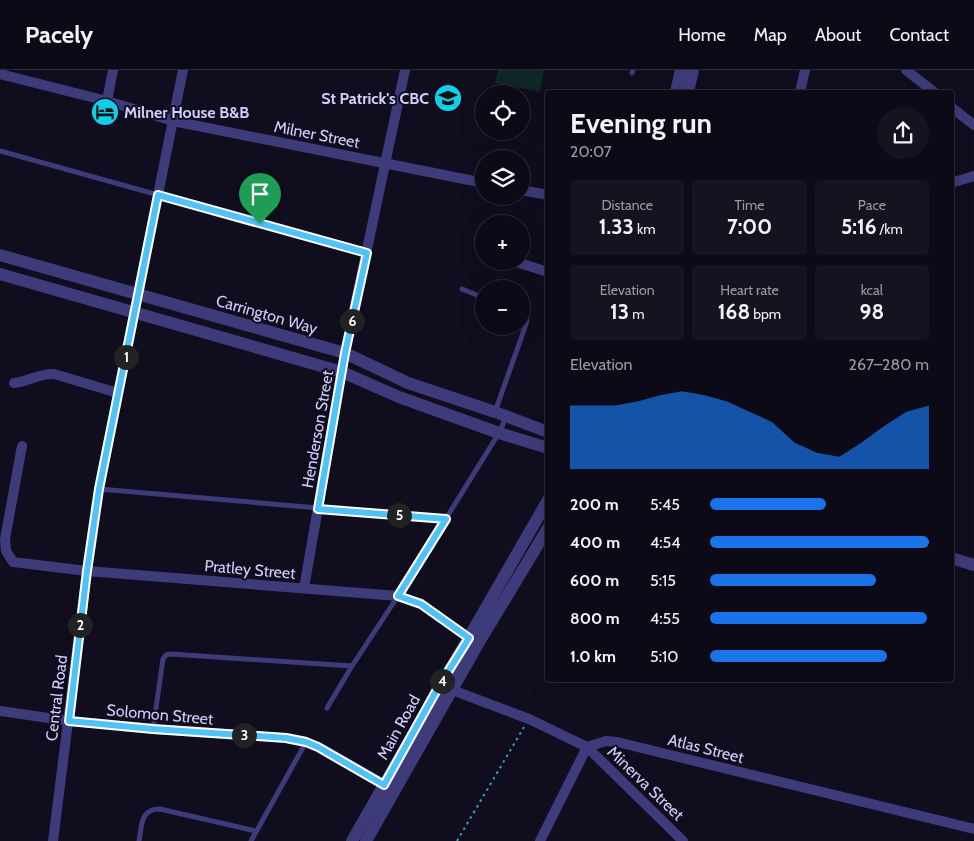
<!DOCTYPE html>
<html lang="en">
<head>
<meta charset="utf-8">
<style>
	body { margin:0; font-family:Cabin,sans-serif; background:#15131f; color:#f1f3f6; height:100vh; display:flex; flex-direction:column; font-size:19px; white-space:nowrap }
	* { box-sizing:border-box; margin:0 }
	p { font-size:16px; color:#9a9aa1 }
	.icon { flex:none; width:28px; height:28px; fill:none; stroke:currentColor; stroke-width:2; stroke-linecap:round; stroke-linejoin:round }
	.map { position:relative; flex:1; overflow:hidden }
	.details { position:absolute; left:545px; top:20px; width:409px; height:592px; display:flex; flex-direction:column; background:#0c0a16; border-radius:5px; box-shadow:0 5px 20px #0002,0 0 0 1px #2c2b35 }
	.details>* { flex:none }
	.tools { position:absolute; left:475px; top:15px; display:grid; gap:10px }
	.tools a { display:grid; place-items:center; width:55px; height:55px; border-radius:50%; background:#0c0a16; box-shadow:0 5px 20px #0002,0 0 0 1px #2c2b35; font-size:25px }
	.pin { position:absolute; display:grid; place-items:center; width:42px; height:42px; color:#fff; margin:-51px -21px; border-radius:50% 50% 50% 0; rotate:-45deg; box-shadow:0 0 5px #0007 }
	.pin .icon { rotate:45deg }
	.km { position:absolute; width:25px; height:25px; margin:-12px; border-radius:50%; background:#222; color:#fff; font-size:14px; line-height:25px; text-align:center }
	.round { display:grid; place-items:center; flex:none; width:52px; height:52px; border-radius:26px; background:#15131f }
	.summary { display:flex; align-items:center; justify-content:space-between; height:85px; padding:0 25px }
	h1 { font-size:28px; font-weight:700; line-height:38px }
	.metrics { display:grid; grid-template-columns:repeat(3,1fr); gap:8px; height:85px; padding:5px 25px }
	.metrics div { display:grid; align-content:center; border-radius:5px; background:#15131f; text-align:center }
	.metrics b { font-size:21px; font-weight:700 }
	.metrics small { font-size:14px; font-weight:400 }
	.metrics p { font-size:14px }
	.chart { height:140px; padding:10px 25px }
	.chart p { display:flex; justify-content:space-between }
	.chart svg { width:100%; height:90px; margin-top:5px; fill:#1a73e8; opacity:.7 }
	ul { padding:0 25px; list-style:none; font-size:16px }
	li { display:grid; grid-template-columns:80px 60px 1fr; align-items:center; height:38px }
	li i { height:12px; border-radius:6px; background:#1a73e8 }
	header { display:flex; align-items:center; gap:30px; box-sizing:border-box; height:70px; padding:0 25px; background:#0c0a16; border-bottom:1px solid #2c2b35 }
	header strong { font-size:24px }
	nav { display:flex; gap:28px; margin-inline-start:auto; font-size:18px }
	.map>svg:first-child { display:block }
</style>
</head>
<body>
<header>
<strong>Pacely</strong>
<nav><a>Home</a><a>Map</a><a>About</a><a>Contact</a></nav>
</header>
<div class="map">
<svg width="974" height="771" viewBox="0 0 974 771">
	<rect width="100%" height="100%" fill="#100d1e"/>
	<path fill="#112727" d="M498 0H544L540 22 495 13Z"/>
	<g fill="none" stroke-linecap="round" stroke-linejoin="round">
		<path stroke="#35a8a3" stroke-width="2" stroke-dasharray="2.5 4" stroke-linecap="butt" d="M457 771 524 657"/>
		<path stroke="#3e3b7a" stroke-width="5" d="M632 3 633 0
			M0 81 367 183
			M462 219 484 228
			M495 342 525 257 527 250 521 242
			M99 419 446 449
			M327 638 352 596 398 526 499 363 506 347
			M153 659 163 589 166 585 171 584 352 596
			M139 771C142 755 140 739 160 739L256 761
			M251 771 306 672"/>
		<path stroke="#3e3b7a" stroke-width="10" d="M906 0 934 22
			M0 4 107 31 173 51 484 113
			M800 22 805 0
			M107 31 113 0
			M951 37 974 55
			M951 113 974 106
			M521 120 548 125
			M513 191 548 202
			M14 313C28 312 39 303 54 304L118 323
			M22 376 5 469 6 481 13 492 87 501 398 526 421 534 473 571
			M304 518 345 283 405 0
			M447 618 529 649 587 677 683 771
			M0 641 69 651 153 659 286 668 306 672 319 677 390 718
			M587 677 606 671 617 672 974 759
			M53 771 87 501 99 419 183 0
			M540 771 587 677"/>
		<path stroke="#3e3b7a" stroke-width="12" d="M676 22 681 0
			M688 22 693 0
			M0 185 345 283 408 313 495 342 548 362
			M0 204 342 302 399 327 499 363 548 378
			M951 488 974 495
			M352 771C417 657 483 543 548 430
			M366 771 478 574 548 458"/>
	</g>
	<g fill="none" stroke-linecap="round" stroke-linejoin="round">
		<defs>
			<path id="route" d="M158 125 367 183 345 283 318 439 446 449 398 526 421 534 469 568 439 616 384 715 318 677 306 672 286 668 153 659 69 651 87 501 99 419Z"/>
		</defs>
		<use href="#route" stroke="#fff" stroke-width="10"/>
		<use href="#route" stroke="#4fc3f7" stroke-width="6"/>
	</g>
	<defs>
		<symbol id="school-disc" viewBox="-11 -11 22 22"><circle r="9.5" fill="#0fcee6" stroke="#100d1e"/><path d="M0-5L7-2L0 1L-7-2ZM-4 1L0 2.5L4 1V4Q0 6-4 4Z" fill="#111"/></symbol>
		<symbol id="hotel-disc" viewBox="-11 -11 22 22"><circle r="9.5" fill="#0fcee6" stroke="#100d1e"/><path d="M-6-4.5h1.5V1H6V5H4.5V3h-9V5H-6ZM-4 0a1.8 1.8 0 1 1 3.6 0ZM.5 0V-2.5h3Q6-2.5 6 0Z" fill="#111"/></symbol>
	</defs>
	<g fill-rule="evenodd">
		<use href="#school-disc" x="432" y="12" width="32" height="32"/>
		<use href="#hotel-disc" x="89" y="26" width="32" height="32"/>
	</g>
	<g text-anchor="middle" stroke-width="4" stroke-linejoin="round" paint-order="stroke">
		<g font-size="16" font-weight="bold" fill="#d3cdfc" stroke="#100d1e" text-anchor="end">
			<text x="429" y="34">St Patrick's CBC</text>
			<text x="124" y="48" text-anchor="start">Milner House B&amp;B</text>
		</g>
		<g font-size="16" fill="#d3cdfc" stroke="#100d1e">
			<text transform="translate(317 64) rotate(11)" y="6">Milner Street</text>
			<text transform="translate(267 244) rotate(16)" y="6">Carrington Way</text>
			<text transform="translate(317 359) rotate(-80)" y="6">Henderson Street</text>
			<text transform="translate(250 499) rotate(5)" y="6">Pratley Street</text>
			<text transform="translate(56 628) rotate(-83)" y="6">Central Road</text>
			<text transform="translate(160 644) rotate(5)" y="6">Solomon Street</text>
			<text transform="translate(398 657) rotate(-61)" y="6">Main Road</text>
			<text transform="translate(706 678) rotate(14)" y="6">Atlas Street</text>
			<text transform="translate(646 713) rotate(44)" y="6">Minerva Street</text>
		</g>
	</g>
</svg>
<div class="tools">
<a><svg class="icon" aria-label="locate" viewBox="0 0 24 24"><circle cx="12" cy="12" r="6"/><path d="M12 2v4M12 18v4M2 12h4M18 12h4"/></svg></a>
<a><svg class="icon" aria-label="layers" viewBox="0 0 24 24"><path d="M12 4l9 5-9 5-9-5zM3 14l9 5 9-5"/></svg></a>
<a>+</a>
<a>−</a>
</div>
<div class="pin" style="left:260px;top:154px;background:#1e9e55"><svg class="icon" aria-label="arrive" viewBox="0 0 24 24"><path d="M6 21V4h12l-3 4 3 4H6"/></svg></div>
<b class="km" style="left:126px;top:287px">1</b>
<b class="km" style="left:80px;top:555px">2</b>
<b class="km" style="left:244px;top:665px">3</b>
<b class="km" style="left:442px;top:611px">4</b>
<b class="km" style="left:399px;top:445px">5</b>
<b class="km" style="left:352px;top:251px">6</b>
<section class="details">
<div class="summary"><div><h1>Evening run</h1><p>20:07</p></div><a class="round"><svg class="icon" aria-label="share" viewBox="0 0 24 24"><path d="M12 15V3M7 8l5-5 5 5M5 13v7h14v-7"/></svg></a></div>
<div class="metrics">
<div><p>Distance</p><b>1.33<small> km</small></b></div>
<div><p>Time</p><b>7:00</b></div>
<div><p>Pace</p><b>5:16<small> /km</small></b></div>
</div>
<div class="metrics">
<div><p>Elevation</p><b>13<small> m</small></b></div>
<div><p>Heart rate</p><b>168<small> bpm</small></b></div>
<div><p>kcal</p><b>98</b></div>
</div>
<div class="chart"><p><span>Elevation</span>267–280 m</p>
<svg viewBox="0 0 160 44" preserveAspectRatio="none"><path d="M0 44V13L10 13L20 13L30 11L40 8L50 6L60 8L70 11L80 16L90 21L100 31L110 36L120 38L130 31L140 23L150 16L160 13V44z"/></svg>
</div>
<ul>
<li><b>200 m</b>5:45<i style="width:53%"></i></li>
<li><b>400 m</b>4:54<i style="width:100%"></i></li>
<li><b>600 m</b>5:15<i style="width:76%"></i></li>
<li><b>800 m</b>4:55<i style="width:99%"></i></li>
<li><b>1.0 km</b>5:10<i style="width:81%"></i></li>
</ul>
</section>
</div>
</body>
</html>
